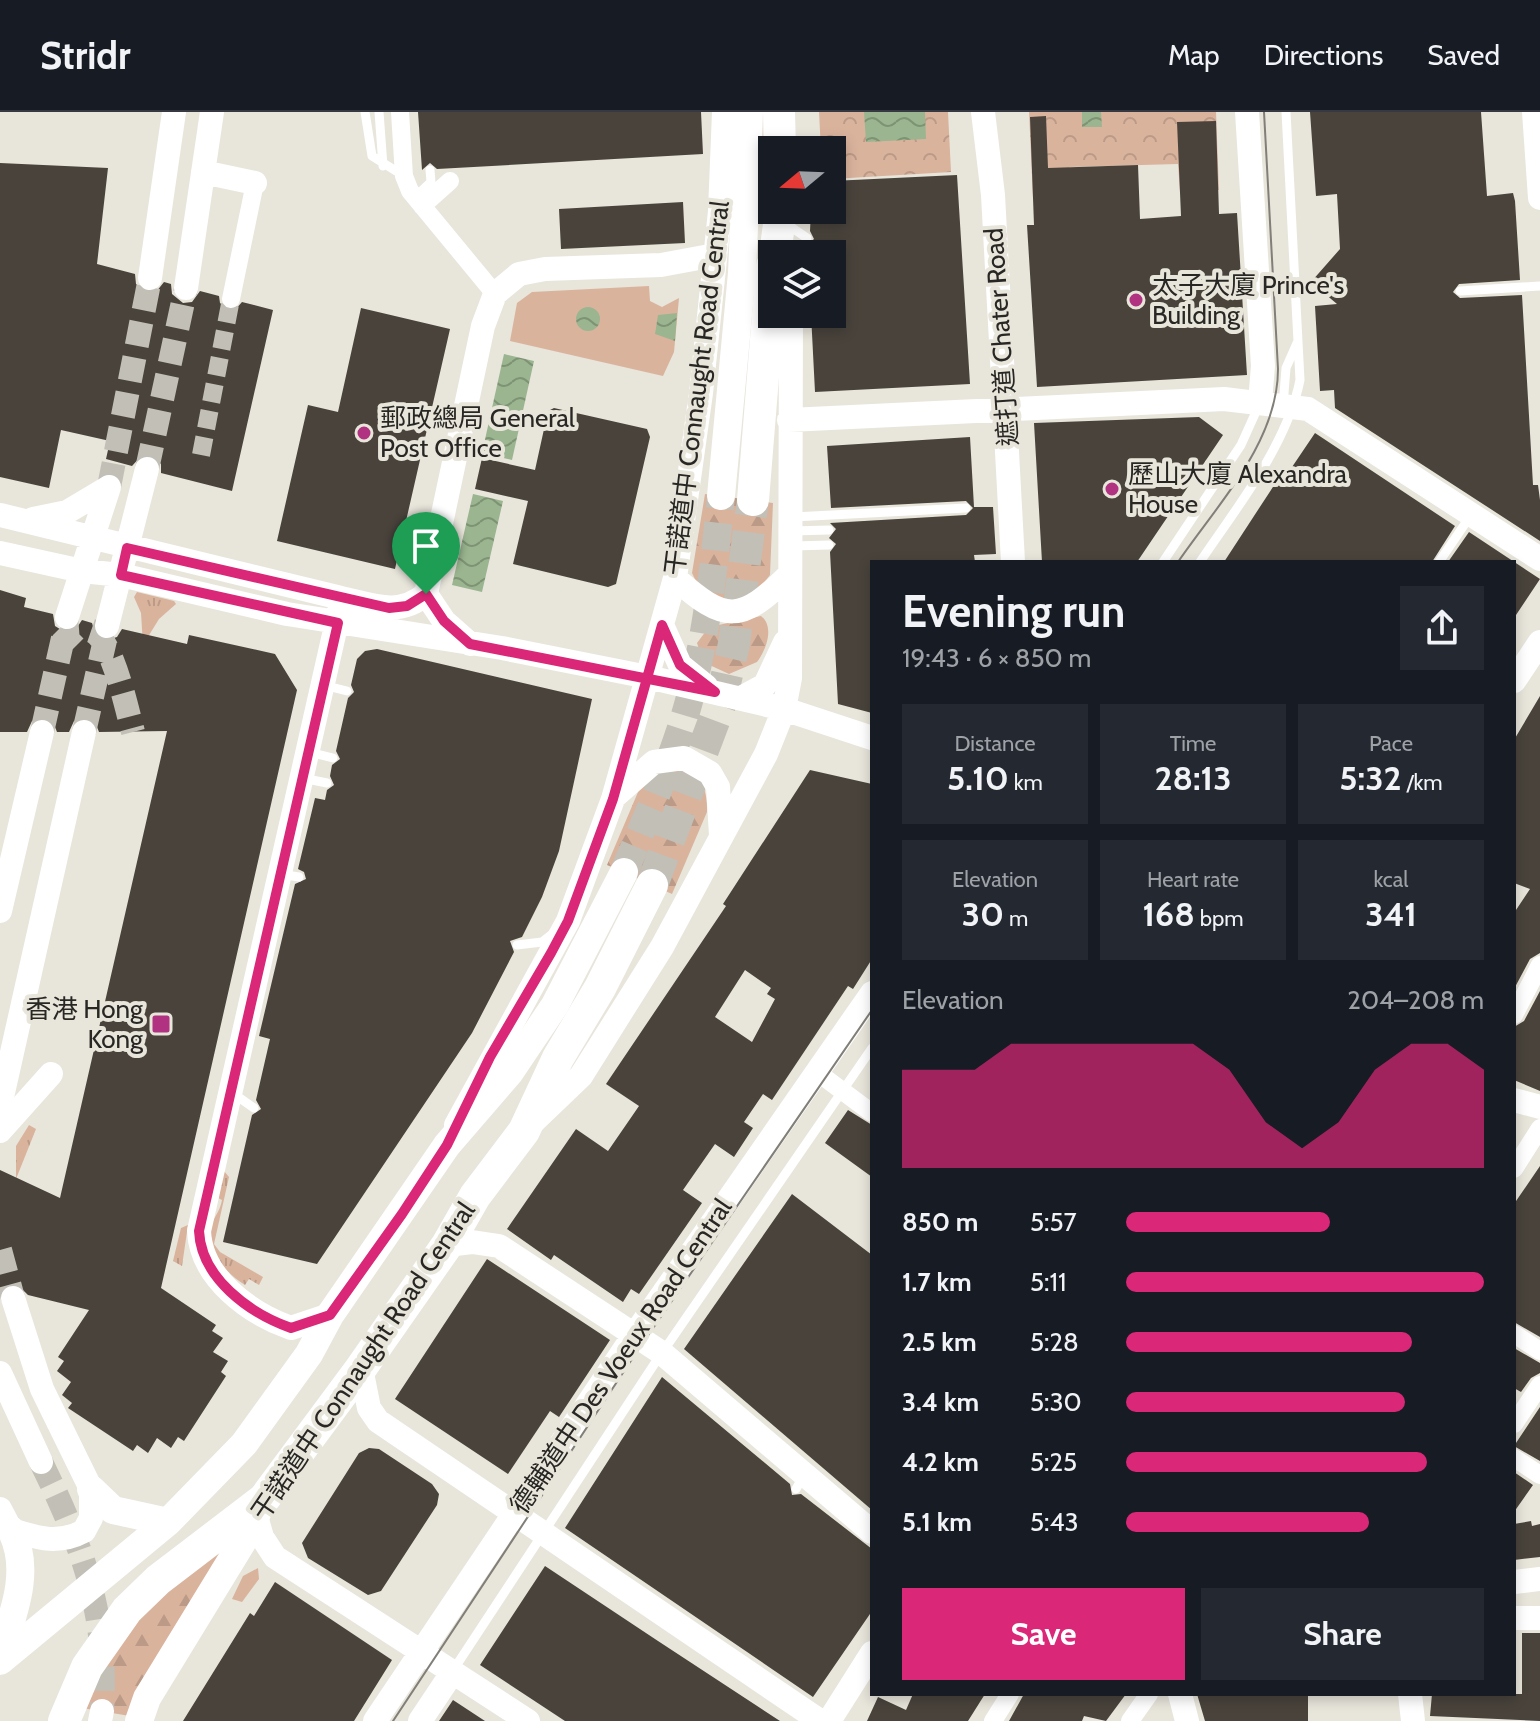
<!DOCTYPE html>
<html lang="en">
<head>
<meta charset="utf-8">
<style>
	body { margin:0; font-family:Cabin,"Noto Sans TC",sans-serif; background:#242831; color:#f1f3f6; height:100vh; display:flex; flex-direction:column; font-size:30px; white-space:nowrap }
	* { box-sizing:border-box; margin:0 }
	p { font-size:26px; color:#9ea1a6 }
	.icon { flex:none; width:44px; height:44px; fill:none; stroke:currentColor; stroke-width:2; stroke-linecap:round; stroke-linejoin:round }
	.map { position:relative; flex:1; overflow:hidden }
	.panel { position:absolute; left:870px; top:448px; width:646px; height:1136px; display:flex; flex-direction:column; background:#171b24; border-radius:0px; box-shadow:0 4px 12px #0003 }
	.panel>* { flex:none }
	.needle { width:52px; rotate:251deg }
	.buttons { position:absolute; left:758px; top:24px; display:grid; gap:16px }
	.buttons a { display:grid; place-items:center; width:88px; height:88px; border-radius:0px; background:#171b24; box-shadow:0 4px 12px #0003; font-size:40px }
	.pin { position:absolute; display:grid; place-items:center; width:68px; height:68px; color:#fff; margin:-82px -34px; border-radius:50% 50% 50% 0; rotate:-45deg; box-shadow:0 0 8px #0007 }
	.pin .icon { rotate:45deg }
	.round { display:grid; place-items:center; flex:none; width:84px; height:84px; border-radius:0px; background:#242831 }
	.headline { display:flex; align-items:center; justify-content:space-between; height:136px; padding:0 32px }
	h1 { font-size:44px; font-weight:700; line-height:60px }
	.figures { display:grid; grid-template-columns:repeat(3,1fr); gap:12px; height:136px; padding:8px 32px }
	.figures div { display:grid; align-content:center; border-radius:0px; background:#242831; text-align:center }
	.figures b { font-size:34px; font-weight:700 }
	.figures small { font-size:22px; font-weight:400 }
	.figures p { font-size:22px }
	.chart { height:224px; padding:16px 32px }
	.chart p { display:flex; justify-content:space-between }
	.chart svg { width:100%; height:144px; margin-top:8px; fill:#db2777; opacity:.7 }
	.button { display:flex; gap:16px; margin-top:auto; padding:16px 32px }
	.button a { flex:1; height:92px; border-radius:0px; background:#db2777; color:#fff; font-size:32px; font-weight:700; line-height:92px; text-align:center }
	.button a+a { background:#242831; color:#f1f3f6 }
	ul { padding:0 32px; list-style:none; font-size:26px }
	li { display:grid; grid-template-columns:128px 96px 1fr; align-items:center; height:60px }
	li i { height:20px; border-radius:10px; background:#db2777 }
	header { display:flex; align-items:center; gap:48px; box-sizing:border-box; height:112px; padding:0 40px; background:#171b24; border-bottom:2px solid #363941 }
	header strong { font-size:38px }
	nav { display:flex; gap:44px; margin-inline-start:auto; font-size:28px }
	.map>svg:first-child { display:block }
</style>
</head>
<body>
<header>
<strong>Stridr</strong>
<nav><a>Map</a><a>Directions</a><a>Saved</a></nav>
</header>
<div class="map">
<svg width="1540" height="1609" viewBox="0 0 1540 1609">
	<defs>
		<pattern id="grass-tufts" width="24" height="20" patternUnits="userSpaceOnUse" patternTransform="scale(2)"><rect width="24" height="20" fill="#dab39d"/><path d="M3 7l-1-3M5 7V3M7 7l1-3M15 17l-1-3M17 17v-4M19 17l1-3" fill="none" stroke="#bb9a87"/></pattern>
		<pattern id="forest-firs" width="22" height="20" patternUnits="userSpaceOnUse" patternTransform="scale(2)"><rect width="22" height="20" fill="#dab39d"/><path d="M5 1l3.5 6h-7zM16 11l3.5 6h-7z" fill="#bb9a87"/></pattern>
		<pattern id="park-crowns" width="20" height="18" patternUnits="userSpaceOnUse" patternTransform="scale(2)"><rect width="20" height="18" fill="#dab39d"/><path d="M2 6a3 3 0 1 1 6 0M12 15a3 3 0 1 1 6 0" fill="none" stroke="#bb9a87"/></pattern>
		<pattern id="water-waves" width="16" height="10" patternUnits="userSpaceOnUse" patternTransform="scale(2)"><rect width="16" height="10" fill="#9ab58f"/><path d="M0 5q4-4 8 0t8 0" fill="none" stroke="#7e9374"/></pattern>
	</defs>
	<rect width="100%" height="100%" fill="#e8e5db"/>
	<path fill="url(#grass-tufts)" d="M137 480 174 489 176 492 159 507 143 533 141 501 134 485Z
		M29 1013 36 1017 16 1067V1034Z
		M224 1059 229 1065 214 1132 220 1140 263 1165 259 1173 249 1167 245 1173C224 1160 203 1136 213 1109 216 1103 220 1098 222 1088L218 1086Z
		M188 1113 182 1154 173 1149 181 1116Z
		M258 1456 259 1467 242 1490 232 1487 243 1464Z"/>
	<path fill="url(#forest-firs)" d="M705 382 773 391 770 463 753 485 726 491 696 469 692 461Z
		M761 504C775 515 766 538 757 550L729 562 703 550 697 531 709 515Z
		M679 655C701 664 708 677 707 700L672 782 607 753 641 673 651 662Z
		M220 1439H225L130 1604 82 1596 106 1549 155 1488Z"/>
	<path fill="url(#park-crowns)" d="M819 0H948L951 60 832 67V38H821Z
		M1029 0H1216L1219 78 1180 80 1178 52 1070 55 1033 86Z"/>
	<path fill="#dab39d" d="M649 174 650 189 662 195 679 186 674 240 663 264 510 229 517 191 532 180Z"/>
	<path fill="url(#water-waves)" d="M864 0H925L926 27 866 30Z
		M1082 0H1101L1102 15H1082Z
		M576 207a12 12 0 1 1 24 0a12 12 0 1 1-24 0Z
		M677 201 675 229 655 222 658 203Z
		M504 242 534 249 512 348 482 341Z
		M473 382 503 389 482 480 452 473Z"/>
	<path fill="#49433c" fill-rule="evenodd" d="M418 0H701L703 42 437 57 430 51 422 58Z
		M1310 0H1481L1487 84 1513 81 1515 89 1520 168 1459 172 1453 180 1460 186 1522 183 1533 373H1538L1540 388V429L1335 296 1334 278 1320 279 1315 194 1337 192 1311 170 1340 137 1337 82 1316 84Z
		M1046 4 1048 56 1138 53 1140 107 1181 104 1177 10 1216 9 1219 102 1237 101 1247 263 1037 275 1027 113H1034L1030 5Z
		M0 51 108 56 97 152 135 162 136 172 147 181 156 180 164 170 171 172 172 182 183 191 192 190 200 179 219 184 220 191 228 198H235L242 190 273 198 232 379 161 361V352L151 343H142L132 354 106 347 110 329 61 318 49 376 0 365Z
		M957 63 970 272 815 280 811 202H832V142H808L807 133 814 127 810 119 811 98H832V69Z
		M683 90 685 131 561 137 559 97Z
		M361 196 450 217 395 457 277 429 308 293 338 300Z
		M554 296 647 317 650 325 616 472 608 475 513 452 528 389 475 377 482 346 535 358 548 299Z
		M1199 305 1223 323 1137 450H1042L1034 311Z
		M1315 321 1455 414 1432 450H1224L1284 358 1288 361Z
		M970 325 974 395H993L996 442 974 443 975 450H872V601L838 592 830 440 836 432 829 426 836 417 830 411 966 403 973 396 966 389 831 396 827 334Z
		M1469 420 1540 467 1514 506V450H1448Z
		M0 478 26 486 24 495 53 502 55 514 63 519 76 517 82 508 92 511 96 524 104 529 117 525 122 517 187 532 189 523 275 542 297 578 161 1176 216 1213 212 1219 223 1226 213 1240 228 1249 221 1260 226 1264 184 1329 178 1325 171 1336 157 1326 148 1341 137 1333 133 1339 68 1296 72 1291 62 1283 71 1270 57 1259 64 1249 58 1245 89 1198 28 1183 17 1172 0 1176V1058L60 1086 167 619 99 620 95 610 86 605 74 609 69 620H57L53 610 45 605 32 609 27 620H0Z
		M377 537 592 587 559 739 542 785 522 825 510 829 514 840 472 921 317 1152 223 1130 252 1003 261 997 256 988 270 927 259 924 295 772 306 767 304 760 298 757 315 686 325 688 327 678 334 673 330 664 332 653 340 647 336 639 348 586 354 580 351 573 357 547 365 539Z
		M1540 584V841L1530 847 1514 877V801L1530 777 1514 771V628Z
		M810 658 872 672V847L853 877 848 874 772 988 763 982 744 1010 753 1016 734 1045 715 1032 683 1078 702 1091 639 1182 631 1177 623 1190 554 1143 551 1148 507 1117 576 1017 608 1039 639 994 606 972 726 794 723 792ZM745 858 771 876 767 882 775 887 752 930 715 905Z
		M1540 879V979L1514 968V915L1524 909Z
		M848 998 872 1013V1065L825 1031Z
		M1540 1054V1225L1514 1210V1092Z
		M792 1082 872 1143V1398L684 1237Z
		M487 1147 610 1228 559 1305 550 1299 508 1362 395 1287Z
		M1514 1236 1540 1251V1261L1531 1266 1521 1280 1514 1276Z
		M662 1265 790 1372 792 1383 801 1382 872 1437V1499L813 1585 565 1416Z
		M1540 1295V1349L1514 1334Z
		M369 1336 379 1337 432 1372 439 1382 437 1393 381 1479 368 1483 308 1446 302 1431 359 1341Z
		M1514 1360 1533 1373 1514 1400Z
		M1531 1409 1532 1414 1540 1412V1445L1514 1448V1412Z
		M545 1454 658 1529 780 1609H565L480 1553Z
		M275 1470 392 1548 354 1609H183L250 1501 254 1504Z
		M1522 1521H1540V1609L1430 1604 1432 1582H1522Z
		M913 1582H985L968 1609H867L878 1585 906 1598Z
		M1024 1582H1126L1106 1609 1084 1604 1082 1609H1009Z
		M1197 1582H1308V1609H1205Z
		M453 1588 485 1609H439Z"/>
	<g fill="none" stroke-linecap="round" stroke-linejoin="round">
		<path stroke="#c2bfb6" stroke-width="18" stroke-dasharray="18 9" stroke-linecap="butt" d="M201 343 231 187"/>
		<path stroke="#c2bfb6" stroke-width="24" stroke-dasharray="24 12" stroke-linecap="butt" d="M147 357 186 176
			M109 375 150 166
			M61 532 75 518C81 517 89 517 94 520 113 531 127 598 133 620
			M42 620 65 517
			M84 620 105 528
			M0 1138 13 1186
			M41 1350C83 1436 108 1501 102 1599"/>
		<path stroke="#c2bfb6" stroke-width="28" stroke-dasharray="28 14" stroke-linecap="butt" d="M624 760C647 704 673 648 689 589 707 522 714 453 721 384"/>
		<path stroke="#c2bfb6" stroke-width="32" stroke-dasharray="32 16" stroke-linecap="butt" d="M652 773 720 593 734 532 753 388"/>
		<path stroke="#fff" stroke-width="9" d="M365 0 372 44 404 64
			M379 0 383 54
			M415 85 431 70 430 58
			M785 111 807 126
			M1460 179 1540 174
			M1283 294 1286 256 1297 231
			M793 405 966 396
			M792 419 829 418
			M793 434 829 433
			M1163 450 1241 333 1259 293
			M1200 450C1237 395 1287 333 1300 268L1286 0
			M1439 450 1471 403
			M323 573 347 579
			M309 640 333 646
			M302 666 327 671
			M280 762 299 765
			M517 833 542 830 551 823
			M234 982 254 996
			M796 1377 804 1363
			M452 1560 653 1254 872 936"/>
		<path stroke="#fff" stroke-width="18" d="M400 0 404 64 410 79 495 182
			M422 94 450 69
			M231 187 255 71
			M1514 903 1540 853
			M817 960 872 1001
			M1514 1057 1540 1016
			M1514 1222 1540 1239
			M1514 1312 1540 1273
			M1514 1346 1540 1363
			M993 1609 1010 1582
			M1130 1609 1149 1582"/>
		<path stroke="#fff" stroke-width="24" d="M983 0 993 83 1013 450
			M1247 0 1263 254 1260 290
			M1534 0 1540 86
			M203 60 255 71
			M150 166 174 0
			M186 176 212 0
			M789 308 1224 287 1308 297 1540 447
			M0 403 341 486C373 493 399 505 426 482L483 214 495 182 519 162 545 157 661 153 715 143
			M33 407 67 400 109 375
			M0 441 82 459 121 463 287 502 502 536 648 565 784 597 872 626
			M675 466C725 511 741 511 789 463
			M426 482 444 509 470 532
			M67 505 109 375
			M662 513 680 553 706 574
			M107 514 147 357
			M1514 569 1540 530
			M741 586 765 573 785 530
			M614 685 654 650 684 646 710 661 718 675 721 723
			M0 799 42 620
			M1514 988 1540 995
			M0 994 84 620
			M534 1009 581 964 662 835 766 642 784 597 790 566 791 202
			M456 1013 568 809 613 687 675 466 701 281 720 99 724 0
			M0 1019 51 962
			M447 1133 472 1130 499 1134 662 1241 872 1420
			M330 1203 291 1216C249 1201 201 1166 199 1119L340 496
			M361 1256 369 1296 378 1309 820 1609
			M0 1261 41 1350
			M0 1397 11 1418C38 1426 58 1433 84 1419L91 1406V1377L42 1277 13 1186
			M256 1404 262 1425 275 1445 528 1609
			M1514 1470 1540 1467
			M1514 1506H1540
			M1180 1582 1187 1609
			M1410 1582 1413 1609
			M100 1609 102 1599
			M375 1609 626 1235 872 881
			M420 1609 452 1561
			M829 1609 872 1541"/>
		<path stroke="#fff" stroke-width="28" d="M721 384 742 161 749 0
			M91 1377 113 1398 168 1410
			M0 1543C13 1503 32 1458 11 1418
			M0 1549 168 1410 244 1332 309 1242 330 1203 447 1033 510 960 555 893 624 760
			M139 1609 147 1586 243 1429 264 1387"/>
		<path stroke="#fff" stroke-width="32" d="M779 0 780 38
			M775 142 781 98
			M753 388 772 154
			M64 1609 87 1555 127 1498 158 1468 264 1387 361 1256 447 1133 475 1084 524 1019 558 946 600 876 652 773"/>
		<path stroke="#817f78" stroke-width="2" d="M1178 450C1217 393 1278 330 1278 257L1264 0
			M393 1609 636 1241 872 898"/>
	</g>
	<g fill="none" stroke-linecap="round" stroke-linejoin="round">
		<defs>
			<path id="route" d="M426 482 407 494 389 496 127 436 121 463 338 511 199 1119C201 1166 249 1201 291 1216L330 1203 402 1102 447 1033 490 945 551 841 568 809 613 687 662 513 680 553 715 580 470 532 444 509 426 482"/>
		</defs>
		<use href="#route" stroke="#fff" stroke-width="16"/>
		<use href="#route" stroke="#db2777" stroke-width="10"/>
	</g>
	<g fill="#b03281" stroke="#e8e5db" stroke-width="3">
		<circle cx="1136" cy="188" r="8"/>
		<circle cx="364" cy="321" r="8"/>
		<circle cx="1112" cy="377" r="8"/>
		<rect x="151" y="902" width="20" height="20" rx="4"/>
	</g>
	<g text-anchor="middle" stroke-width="8" stroke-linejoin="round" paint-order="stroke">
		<g font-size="26" fill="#282723" stroke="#e8e5db" text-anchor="start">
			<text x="1152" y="182">太子大廈 Prince's<tspan x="1152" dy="30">Building</tspan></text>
			<text x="380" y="315">郵政總局 General<tspan x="380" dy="30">Post Office</tspan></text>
			<text x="1128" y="371">歷山大廈 Alexandra<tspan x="1128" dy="30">House</tspan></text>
			<text x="143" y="906" text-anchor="end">香港 Hong<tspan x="143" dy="30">Kong</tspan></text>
		</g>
		<g font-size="26" fill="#282723" stroke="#e8e5db">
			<text transform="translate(1001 225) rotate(-94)" y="9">遮打道 Chater Road</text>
			<text transform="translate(697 276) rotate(-83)" y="9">干諾道中 Connaught Road Central</text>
			<text transform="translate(621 1244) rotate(-56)" y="9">德輔道中 Des Voeux Road Central</text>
			<text transform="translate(363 1249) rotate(-56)" y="9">干諾道中 Connaught Road Central</text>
		</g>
	</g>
</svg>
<div class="buttons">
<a><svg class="needle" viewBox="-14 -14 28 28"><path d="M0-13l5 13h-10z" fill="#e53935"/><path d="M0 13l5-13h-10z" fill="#9ea1a6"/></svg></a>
<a><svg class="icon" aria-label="layers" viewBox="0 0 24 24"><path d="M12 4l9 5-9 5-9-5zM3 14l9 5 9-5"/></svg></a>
</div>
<div class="pin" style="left:426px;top:482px;background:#1e9e55"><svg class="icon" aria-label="arrive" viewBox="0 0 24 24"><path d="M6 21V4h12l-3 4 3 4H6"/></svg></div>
<section class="panel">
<div class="headline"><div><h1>Evening run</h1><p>19:43 · 6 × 850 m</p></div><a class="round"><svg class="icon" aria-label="share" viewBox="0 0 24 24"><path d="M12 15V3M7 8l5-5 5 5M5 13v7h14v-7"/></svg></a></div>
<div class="figures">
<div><p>Distance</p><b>5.10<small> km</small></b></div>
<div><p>Time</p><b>28:13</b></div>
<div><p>Pace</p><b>5:32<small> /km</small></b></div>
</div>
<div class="figures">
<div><p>Elevation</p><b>30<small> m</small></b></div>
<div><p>Heart rate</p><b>168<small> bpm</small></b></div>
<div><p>kcal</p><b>341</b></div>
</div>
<div class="chart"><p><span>Elevation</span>204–208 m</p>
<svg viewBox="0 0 160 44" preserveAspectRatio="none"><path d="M0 44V14L10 14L20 14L30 6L40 6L50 6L60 6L70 6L80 6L90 14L100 30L110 38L120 30L130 14L140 6L150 6L160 14V44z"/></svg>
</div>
<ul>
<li><b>850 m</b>5:57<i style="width:57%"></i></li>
<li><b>1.7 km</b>5:11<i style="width:100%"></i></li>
<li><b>2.5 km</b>5:28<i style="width:80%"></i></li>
<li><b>3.4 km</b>5:30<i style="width:78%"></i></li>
<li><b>4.2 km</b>5:25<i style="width:84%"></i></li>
<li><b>5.1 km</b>5:43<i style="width:68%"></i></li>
</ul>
<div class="button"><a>Save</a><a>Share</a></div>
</section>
</div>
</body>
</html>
